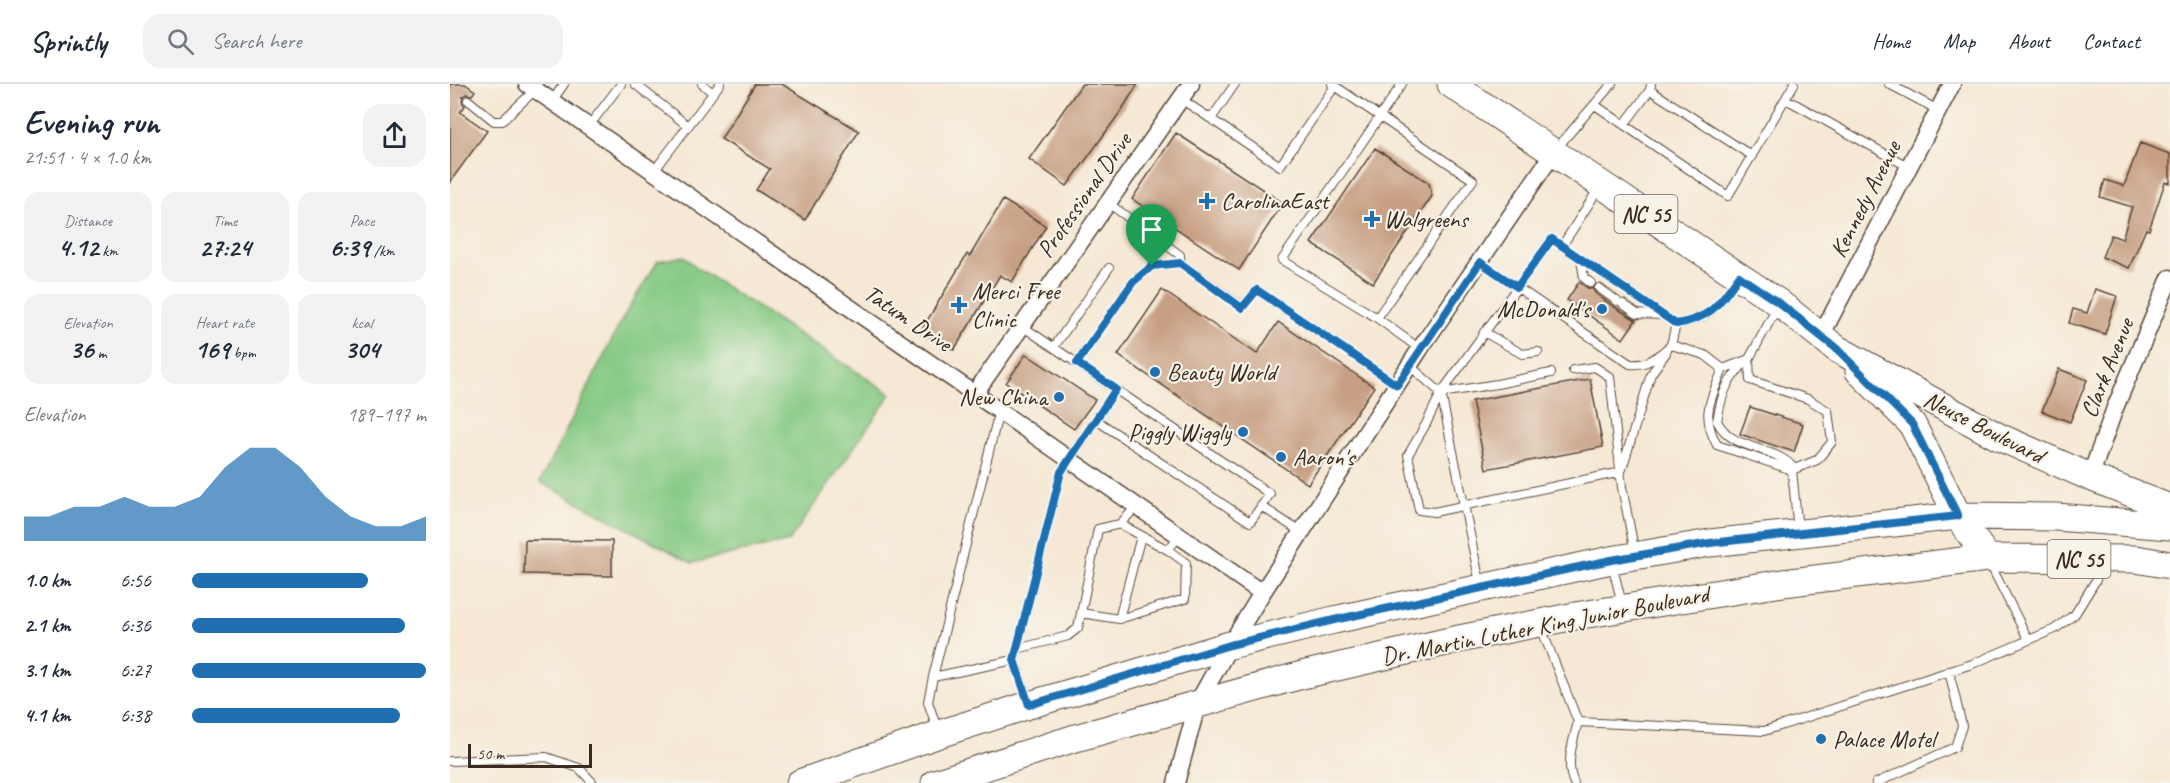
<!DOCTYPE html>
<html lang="en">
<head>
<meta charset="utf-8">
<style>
	body { margin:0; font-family:Caveat,sans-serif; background:#f2f2f3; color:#1f2937; height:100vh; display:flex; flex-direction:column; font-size:22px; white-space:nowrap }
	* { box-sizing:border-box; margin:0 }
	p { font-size:20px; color:#747a83 }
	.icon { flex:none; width:33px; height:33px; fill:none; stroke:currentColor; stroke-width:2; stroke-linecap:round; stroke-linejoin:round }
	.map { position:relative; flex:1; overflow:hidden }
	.sheet { display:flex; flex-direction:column; background:#fff; width:450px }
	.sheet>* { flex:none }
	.scale { position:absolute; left:18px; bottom:15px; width:124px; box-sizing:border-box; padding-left:6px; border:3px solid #3b2a1e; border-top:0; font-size:16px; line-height:21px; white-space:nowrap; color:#3b2a1e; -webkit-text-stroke:4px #f7f3e8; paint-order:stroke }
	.pin { position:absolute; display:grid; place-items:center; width:51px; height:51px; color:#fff; margin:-62px -26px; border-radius:50% 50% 50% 0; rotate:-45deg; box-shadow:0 0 6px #0007 }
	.pin .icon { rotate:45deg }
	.round { display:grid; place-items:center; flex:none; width:63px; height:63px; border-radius:18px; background:#f2f2f3 }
	.head { display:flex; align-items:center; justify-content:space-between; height:102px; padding:0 24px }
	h1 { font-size:33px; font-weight:700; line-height:45px }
	.figures { display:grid; grid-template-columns:repeat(3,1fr); gap:9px; height:102px; padding:6px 24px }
	.figures div { display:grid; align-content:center; border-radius:15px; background:#f2f2f3; text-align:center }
	.figures b { font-size:26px; font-weight:700 }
	.figures small { font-size:16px; font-weight:400 }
	.figures p { font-size:16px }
	.chart { height:168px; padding:12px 24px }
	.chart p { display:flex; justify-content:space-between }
	.chart svg { width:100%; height:108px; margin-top:6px; fill:#1f6fb2; opacity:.7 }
	ul { padding:0 24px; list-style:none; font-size:20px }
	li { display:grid; grid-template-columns:96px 72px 1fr; align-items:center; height:45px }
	li i { height:15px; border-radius:8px; background:#1f6fb2 }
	header { display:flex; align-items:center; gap:36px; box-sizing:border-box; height:84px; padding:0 30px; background:#fff; border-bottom:2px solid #e0e1e3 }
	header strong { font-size:28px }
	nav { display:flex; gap:33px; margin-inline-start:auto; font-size:21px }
	.search { width:420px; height:54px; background:#f2f2f3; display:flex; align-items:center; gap:15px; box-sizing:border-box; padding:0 21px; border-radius:18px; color:#747a83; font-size:22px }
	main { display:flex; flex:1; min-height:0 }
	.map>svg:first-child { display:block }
</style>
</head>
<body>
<header>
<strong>Sprintly</strong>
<div class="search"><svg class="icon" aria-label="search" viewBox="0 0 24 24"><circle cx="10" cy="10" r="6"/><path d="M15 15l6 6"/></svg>Search here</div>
<nav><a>Home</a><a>Map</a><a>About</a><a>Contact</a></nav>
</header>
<main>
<section class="sheet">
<div class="head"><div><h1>Evening run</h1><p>21:51 · 4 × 1.0 km</p></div><a class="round"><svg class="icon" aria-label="share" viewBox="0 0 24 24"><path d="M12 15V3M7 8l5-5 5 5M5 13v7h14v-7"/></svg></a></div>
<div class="figures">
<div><p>Distance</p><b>4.12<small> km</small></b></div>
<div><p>Time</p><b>27:24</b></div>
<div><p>Pace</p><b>6:39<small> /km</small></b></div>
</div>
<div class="figures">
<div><p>Elevation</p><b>36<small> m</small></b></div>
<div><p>Heart rate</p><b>169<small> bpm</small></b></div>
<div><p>kcal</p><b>304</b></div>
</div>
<div class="chart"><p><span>Elevation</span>189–197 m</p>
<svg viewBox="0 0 160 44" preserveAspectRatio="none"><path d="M0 44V34L10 34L20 30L30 30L40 26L50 30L60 30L70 26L80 14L90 6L100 6L110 14L120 26L130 34L140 38L150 38L160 34V44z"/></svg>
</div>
<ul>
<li><b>1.0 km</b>6:56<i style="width:75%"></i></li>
<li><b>2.1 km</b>6:36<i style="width:91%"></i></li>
<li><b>3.1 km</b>6:27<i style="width:100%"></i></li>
<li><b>4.1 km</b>6:38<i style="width:89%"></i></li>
</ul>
</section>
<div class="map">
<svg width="1720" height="699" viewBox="0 0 1720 699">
	<rect width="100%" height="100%" fill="#f7f3e8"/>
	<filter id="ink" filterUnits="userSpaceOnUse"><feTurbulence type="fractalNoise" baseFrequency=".0167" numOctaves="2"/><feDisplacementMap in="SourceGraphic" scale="12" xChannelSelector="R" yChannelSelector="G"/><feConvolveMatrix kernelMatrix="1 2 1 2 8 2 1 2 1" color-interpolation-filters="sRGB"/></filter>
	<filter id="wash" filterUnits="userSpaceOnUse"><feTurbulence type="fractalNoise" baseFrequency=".008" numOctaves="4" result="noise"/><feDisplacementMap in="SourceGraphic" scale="24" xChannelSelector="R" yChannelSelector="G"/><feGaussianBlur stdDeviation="1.35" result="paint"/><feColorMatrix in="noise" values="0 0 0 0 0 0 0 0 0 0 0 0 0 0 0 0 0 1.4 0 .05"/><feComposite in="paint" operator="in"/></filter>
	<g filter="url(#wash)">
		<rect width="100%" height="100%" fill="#f6e8d4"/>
		<path fill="#86ca84" stroke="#607a51" stroke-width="1.5" d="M234 172 247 184 441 310 339 457 242 479 90 398 175 230 208 177Z"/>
		<g id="blocks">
			<path fill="#c79f83" d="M0 0H15L25 7 22 11 16 10 13 12 12 18 15 22 10 28 37 47 0 98Z
				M305 0H332L409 47 355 136 306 106 320 85 271 55Z
				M632 0H688L671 27 617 102 579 75Z
				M726 49 833 119 789 186 682 115Z
				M1690 59 1720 70V99L1715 98 1699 146 1696 145 1679 184 1652 173 1661 151 1672 155 1682 123 1650 113 1655 96 1674 102Z
				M925 64 979 99 982 112 923 199 861 159Z
				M553 116 596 142 562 198 550 191 504 266 471 247 517 170 520 172Z
				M1129 198 1138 204 1143 205 1145 209 1163 222 1186 236 1173 255 1117 216Z
				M1645 205 1667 212 1655 250 1619 239 1623 225 1637 229Z
				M712 206 807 270 828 238 924 303 858 400 668 271Z
				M576 270 645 316 624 345 556 299Z
				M1609 285 1637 296 1620 338 1592 327Z
				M1140 295 1153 363 1036 385 1022 317Z
				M1300 323 1353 340 1344 368 1290 350Z
				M75 456 162 457V492L74 490Z"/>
		</g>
	</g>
	<g filter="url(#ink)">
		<use href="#blocks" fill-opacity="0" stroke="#574639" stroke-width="1.5"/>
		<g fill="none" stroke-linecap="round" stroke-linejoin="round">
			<defs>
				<path id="lane" d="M185 0 238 42
					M252 0 263 9
					M882 0 1023 96 927 234 970 265
					M1439 0 1488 26
					M1200 6 1302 72
					M731 15 761 35 785 0
					M1336 15 1459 83
					M18 16 44 37H52L85 6
					M102 17 114 0
					M1145 21 1278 112 1344 0
					M761 35 830 82 885 2
					M1174 41 1200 6 1201 0
					M139 42 171 0
					M1106 65 1162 0
					M204 87 270 0
					M658 119 730 171V179
					M1112 162 1149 104
					M1131 175 1134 194 1141 199
					M1030 178 1180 280C1198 282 1208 272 1221 261
					M1149 204 1167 217
					M1173 220 1187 230 1213 231
					M1328 222 1299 275 1273 285C1261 315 1250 330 1267 361L1342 386 1348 447
					M927 234 832 176 952 0
					M1226 240 1221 261 1255 271 1273 285
					M572 242 820 410 800 438 646 336
					M1034 248 1072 270 1088 268
					M604 263 659 184
					M1299 275 1300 296 1358 315 1378 327 1382 358 1367 376 1342 386V382C1320 360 1283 368 1267 337 1272 308 1277 295 1299 275Z
					M627 279 683 198 702 182 730 179 792 223 807 206 947 301
					M959 281 991 309 1030 499
					M1123 286 1145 283 1160 293 1172 403 1185 469
					M991 309 1047 300 1101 289
					M1172 385 1201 290 1216 269
					M1171 388 984 428 969 426 958 371 976 340 991 309 1102 155 1226 240C1263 234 1267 222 1288 194
					M811 422 851 448
					M670 440 718 466
					M1539 478 1578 555
					M1162 480 1172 520
					M631 529 669 535 735 515 736 479 718 466 730 451
					M669 535 691 452
					M1090 541 1128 638 1314 647 1522 580 1605 545 1625 530 1646 496 1651 478
					M567 565 618 552 628 544 648 445 670 440 688 421
					M564 576 579 619
					M483 593 549 327
					M488 647 478 618 483 593 564 576 611 388 666 305
					M0 677 96 673 129 684 143 699
					M1124 699C1115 681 1123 657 1128 638
					M1426 699 1505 663 1512 642 1499 587"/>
				<path id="street" d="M77 0 812 509
					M1371 252 1502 0
					M525 309 741 0
					M1640 393 1665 324 1720 194
					M726 699 748 618 780 561 812 509 970 265 1104 68"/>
				<path id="primary" d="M1001 0 1329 219 1387 265 1549 353 1640 393 1720 424
					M1409 287 1462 340 1508 432 1537 474
					M350 699 489 650 579 621 780 561 884 536 1161 476 1260 459 1508 432 1606 433 1720 442
					M485 699 622 655 852 591 1009 555 1125 532 1333 499 1537 474 1686 475 1720 481"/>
			</defs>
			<use href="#lane" stroke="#574639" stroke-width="10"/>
			<use href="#street" stroke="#574639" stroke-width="19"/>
			<use href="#primary" stroke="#574639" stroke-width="29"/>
			<use href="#lane" stroke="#fff" stroke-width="8"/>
			<use href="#street" stroke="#fff" stroke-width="16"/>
			<use href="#primary" stroke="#fff" stroke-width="27"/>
		</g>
	</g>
	<g fill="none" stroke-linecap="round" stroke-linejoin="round" filter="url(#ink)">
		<defs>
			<path id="route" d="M1102 155 1226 240C1262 234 1269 220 1289 192L1329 219 1387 265 1462 340 1508 432 1260 459 1161 476 884 536 780 561 579 621 564 576 611 388 666 305 627 279 683 198 702 182 730 179 792 224 807 206 947 301 1030 178 1067 203Z"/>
		</defs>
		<use href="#route" stroke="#fff" stroke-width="12"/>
		<use href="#route" stroke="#1f6fb2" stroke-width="8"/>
	</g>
	<g fill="#1f6fb2" stroke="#f7f3e8" stroke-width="2">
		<path d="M754 108h6v6h6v6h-6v6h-6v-6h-6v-6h6z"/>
		<path d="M919 126h6v6h6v6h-6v6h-6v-6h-6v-6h6z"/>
		<path d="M506 212h6v6h6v6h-6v6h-6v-6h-6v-6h6z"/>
		<circle cx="1152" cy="225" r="6"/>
		<circle cx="705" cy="288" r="6"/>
		<circle cx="609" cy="313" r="6"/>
		<circle cx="793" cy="348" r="6"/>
		<circle cx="831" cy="373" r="6"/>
		<circle cx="1371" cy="655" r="6"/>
	</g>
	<g text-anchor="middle" stroke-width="4.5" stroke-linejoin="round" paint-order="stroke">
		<g fill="#f7f3e8" stroke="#73665b" stroke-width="1.5">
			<rect x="1164.5" y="111" width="63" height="38" rx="4.5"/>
			<rect x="1597.5" y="456" width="63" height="38" rx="4.5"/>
		</g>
		<g font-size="22" font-weight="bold" fill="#3b2a1e">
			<text x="1196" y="138">NC 55</text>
			<text x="1629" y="483">NC 55</text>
		</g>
		<g font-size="24" fill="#3b2a1e" stroke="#f7f3e8">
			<text transform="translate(634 111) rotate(-55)" y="8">Professional Drive</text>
			<text transform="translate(1415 115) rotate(-63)" y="8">Kennedy Avenue</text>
			<text transform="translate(458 234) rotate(34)" y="8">Tatum Drive</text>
			<text transform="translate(1657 284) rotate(-68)" y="8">Clark Avenue</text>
			<text transform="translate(1534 343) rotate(27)" y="8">Neuse Boulevard</text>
			<text transform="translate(1095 541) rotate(-11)" y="8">Dr. Martin Luther King Junior Boulevard</text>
		</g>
		<g font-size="24" fill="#3b2a1e" stroke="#f7f3e8" text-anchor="start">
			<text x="771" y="125">CarolinaEast</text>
			<text x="934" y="143">Walgreens</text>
			<text x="522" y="215">Merci Free<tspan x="522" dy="28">Clinic</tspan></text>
			<text x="1140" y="233" text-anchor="end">McDonald's</text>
			<text x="717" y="296">Beauty World</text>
			<text x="597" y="321" text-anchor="end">New China</text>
			<text x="781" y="356" text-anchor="end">Piggly Wiggly</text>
			<text x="843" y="381">Aaron's</text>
			<text x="1383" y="663">Palace Motel</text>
		</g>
	</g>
</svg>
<div class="scale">50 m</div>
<div class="pin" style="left:702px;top:182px;background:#1e9e55"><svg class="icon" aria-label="arrive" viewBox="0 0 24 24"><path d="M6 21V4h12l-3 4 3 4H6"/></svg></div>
</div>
</main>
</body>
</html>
